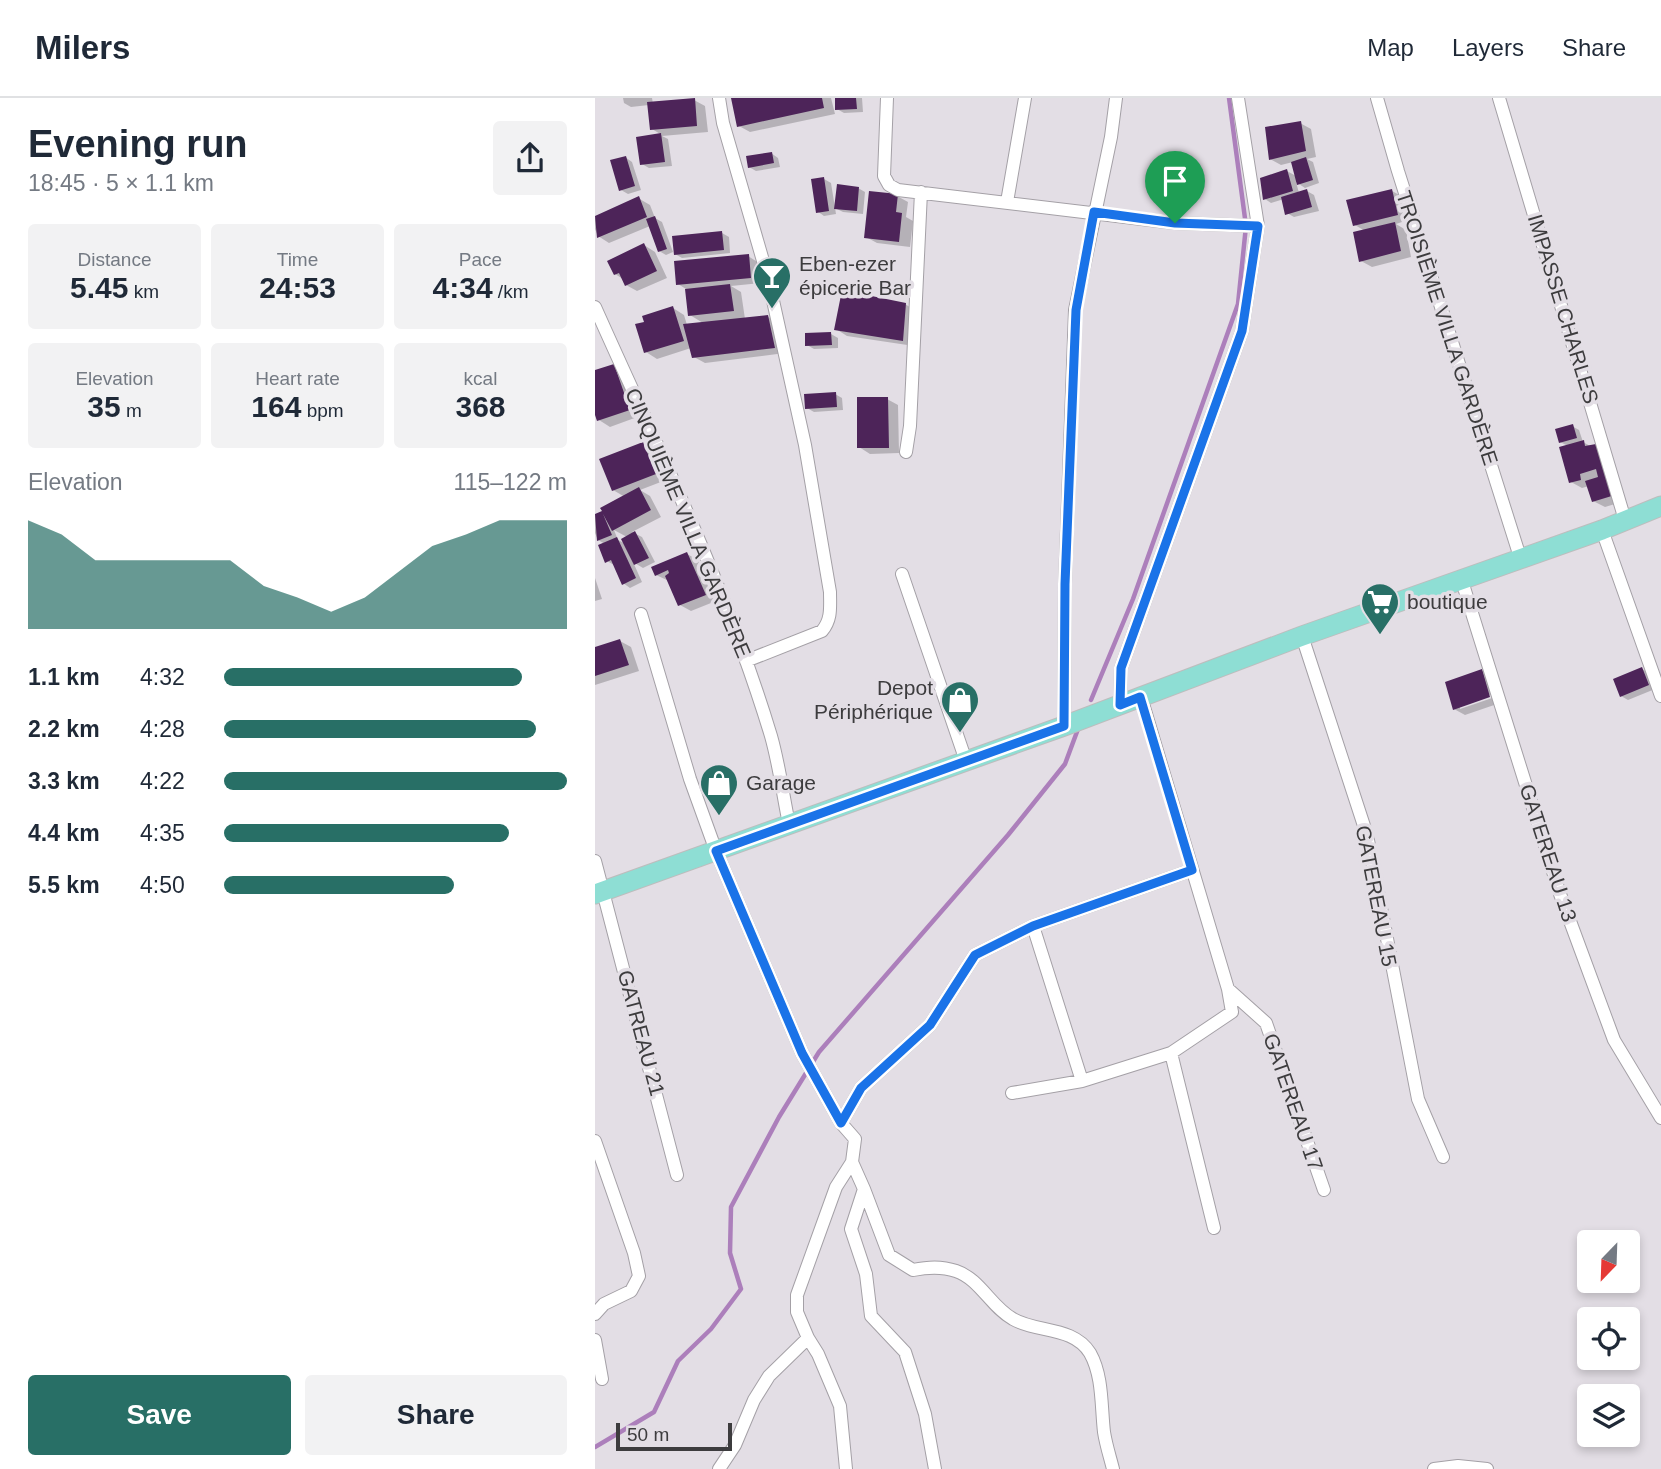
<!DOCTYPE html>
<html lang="en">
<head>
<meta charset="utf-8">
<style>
	body { margin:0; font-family:Arial,sans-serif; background:#f2f2f3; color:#1f2937; height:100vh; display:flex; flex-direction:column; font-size:26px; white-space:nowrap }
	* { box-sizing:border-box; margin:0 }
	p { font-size:23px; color:#747a83 }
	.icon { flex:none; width:38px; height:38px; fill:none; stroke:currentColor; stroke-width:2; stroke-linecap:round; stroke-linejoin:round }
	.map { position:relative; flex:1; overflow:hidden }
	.details { display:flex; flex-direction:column; background:#fff; width:595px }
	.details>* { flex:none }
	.needle { width:46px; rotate:203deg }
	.fabs { position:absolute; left:982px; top:1132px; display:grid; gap:14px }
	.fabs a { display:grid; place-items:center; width:63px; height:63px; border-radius:7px; background:#fff; box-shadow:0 4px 10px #0003; font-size:35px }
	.scale { position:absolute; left:21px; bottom:18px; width:116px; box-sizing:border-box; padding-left:7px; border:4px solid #3d3c3e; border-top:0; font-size:19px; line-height:24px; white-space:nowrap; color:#3d3c3e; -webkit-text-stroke:5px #e3dee5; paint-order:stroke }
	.pin { position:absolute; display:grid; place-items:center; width:60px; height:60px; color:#fff; margin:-72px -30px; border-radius:50% 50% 50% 0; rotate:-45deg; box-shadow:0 0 7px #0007 }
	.pin .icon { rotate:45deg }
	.round { display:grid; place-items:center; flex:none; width:74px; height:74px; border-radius:7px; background:#f2f2f3 }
	.head { display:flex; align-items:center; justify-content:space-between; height:119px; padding:0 28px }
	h1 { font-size:38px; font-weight:800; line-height:52px }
	.metrics { display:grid; grid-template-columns:repeat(3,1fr); gap:10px; height:119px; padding:7px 28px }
	.metrics div { display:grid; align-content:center; border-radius:7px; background:#f2f2f3; text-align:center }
	.metrics b { font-size:30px; font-weight:800 }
	.metrics small { font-size:19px; font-weight:400 }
	.metrics p { font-size:19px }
	.chart { height:196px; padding:14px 28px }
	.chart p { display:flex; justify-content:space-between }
	.chart svg { width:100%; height:126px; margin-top:7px; fill:#286f66; opacity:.7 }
	.cta { display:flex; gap:14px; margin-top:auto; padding:14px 28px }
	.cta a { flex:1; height:80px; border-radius:7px; background:#286f66; color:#fff; font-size:28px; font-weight:800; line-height:80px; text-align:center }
	.cta a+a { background:#f2f2f3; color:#1f2937 }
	ul { padding:0 28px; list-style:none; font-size:23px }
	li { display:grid; grid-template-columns:112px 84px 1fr; align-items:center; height:52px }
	li i { height:18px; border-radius:9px; background:#286f66 }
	header { display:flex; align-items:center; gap:42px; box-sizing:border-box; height:98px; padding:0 35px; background:#fff; border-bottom:2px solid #e0e1e3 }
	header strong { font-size:33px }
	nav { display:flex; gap:38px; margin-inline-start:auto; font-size:24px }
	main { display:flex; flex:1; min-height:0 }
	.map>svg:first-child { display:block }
</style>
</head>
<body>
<header>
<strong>Milers</strong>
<nav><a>Map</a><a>Layers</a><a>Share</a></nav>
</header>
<main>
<section class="details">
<div class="head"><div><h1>Evening run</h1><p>18:45 · 5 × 1.1 km</p></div><a class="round"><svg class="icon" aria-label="share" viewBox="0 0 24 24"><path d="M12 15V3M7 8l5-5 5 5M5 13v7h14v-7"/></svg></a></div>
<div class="metrics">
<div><p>Distance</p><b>5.45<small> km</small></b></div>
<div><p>Time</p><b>24:53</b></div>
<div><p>Pace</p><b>4:34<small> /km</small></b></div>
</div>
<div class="metrics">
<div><p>Elevation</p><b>35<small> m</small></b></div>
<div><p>Heart rate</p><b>164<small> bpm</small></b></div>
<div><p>kcal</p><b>368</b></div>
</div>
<div class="chart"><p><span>Elevation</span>115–122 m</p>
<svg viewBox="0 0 160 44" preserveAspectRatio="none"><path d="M0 44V6L10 11L20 20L30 20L40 20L50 20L60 20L70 29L80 33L90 38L100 33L110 24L120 15L130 11L140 6L150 6L160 6V44z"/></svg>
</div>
<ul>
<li><b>1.1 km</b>4:32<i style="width:87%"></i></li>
<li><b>2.2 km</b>4:28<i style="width:91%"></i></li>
<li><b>3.3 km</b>4:22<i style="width:100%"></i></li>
<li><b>4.4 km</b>4:35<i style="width:83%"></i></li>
<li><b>5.5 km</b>4:50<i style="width:67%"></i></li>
</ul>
<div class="cta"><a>Save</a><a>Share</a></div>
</section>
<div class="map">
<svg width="1066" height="1371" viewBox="0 0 1066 1371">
	<rect width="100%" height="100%" fill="#e3dee5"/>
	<path fill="#0003" fill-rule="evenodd" d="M28 0H57L58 6 99 2 110 8 113 34 67 38 73 41 77 68 54 70 47 66 43 40 67 37 57 31 54 7 36 9 29 5Z
		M143 0H236L240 16 155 34 144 28Z
		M241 0H267L268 14 249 15 242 11Z
		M705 25 716 31 721 59 712 61 718 64 724 85 710 90 701 84 704 95 712 93 719 97 724 113 699 119 692 115 689 101 676 105 670 101 692 73 701 78 698 64 686 67 675 61Z
		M176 55 183 60 185 69 161 73 154 69Z
		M30 59 37 64 46 92 33 96 26 92Z
		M229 81 236 85 241 116 229 118 222 113Z
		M263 90 270 94 268 116 248 114 240 110Z
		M797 93 808 99 813 122 801 126 811 132 816 159 777 169 766 163 770 133 760 127Z
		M302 98 313 104 311 119 318 123 315 149 282 145 271 139Z
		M43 100 55 107 60 120 67 124 78 154 71 157 64 153 55 128 14 145 3 138 0 131V120Z
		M127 135 134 139 135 155 87 160 80 156Z
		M49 147 60 154 72 180 42 193 31 187 28 181 20 176Z
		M153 158 164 165 166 185 136 188 146 194 150 221 173 219 184 225 190 255 110 265 99 259 96 250 62 261 51 254 78 210 89 217 92 227 108 225 95 217 91 191 83 186Z
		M310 206 321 213 319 248 252 238 241 231Z
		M236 236 243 240V250L219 251 212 247Z
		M19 268 30 274 45 318 15 329 4 322 0 312V274Z
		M240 296 247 300 248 312 219 314 212 310Z
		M292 301 303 307 304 355 275 356 264 349Z
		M977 328 984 332 988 344 997 349 1030 403 1010 409 998 403 994 388 987 390 976 384 973 348 965 344Z
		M48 346 59 352 71 382 45 392 55 398 66 419 37 434 47 439 60 464 48 470 38 464 47 484 35 490 28 485 19 467 12 463 10 446 3 442 0 435V418L30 399 18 392ZM19 432 32 439 31 446 23 442Z
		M92 456 103 462 121 503 96 513 85 507 74 483 61 477Z
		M0 480 7 501 0 503Z
		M25 543 36 549 44 573 0 587V551Z
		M1047 571 1054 575 1060 591 1033 602 1026 598Z
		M887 573 898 580 902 594 865 607V611L903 598 905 605 870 617 859 611Z"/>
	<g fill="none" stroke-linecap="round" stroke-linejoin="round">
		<path stroke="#ac7fbb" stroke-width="4.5" d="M496 602 538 501 643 206 651 128 634 0
			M0 1349 59 1314 83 1263 116 1231 146 1191 135 1155 136 1109 184 1019 224 954 413 737 470 666 483 631"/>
	</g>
	<path fill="#4d2459" d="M100 0 102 28 55 32 52 4Z
		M136 0H227L229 10 142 29Z
		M240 0H261L262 11 240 12Z
		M706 23 711 53 674 62 670 29Z
		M66 35 70 64 45 67 41 39Z
		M177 54 179 65 153 70 151 58Z
		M31 58 40 88 24 93 15 62Z
		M711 59 718 82 702 87 696 64Z
		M692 71 698 93 668 102 665 80Z
		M229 79 234 113 221 115 216 81Z
		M242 86 264 89 262 113 239 111Z
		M712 91 717 109 690 117 686 99Z
		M797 91 803 117 758 128 751 102Z
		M274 93 303 96 301 114 307 115 304 144 269 140Z
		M44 98 52 119 2 140 0 118Z
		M60 118 72 151 63 154 51 121Z
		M800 124 806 153 764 164 758 134Z
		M127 133 129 152 79 157 77 138Z
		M49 145 62 173 30 188 24 175 19 177 12 163Z
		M154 156 156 180 81 187 79 163Z
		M135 186 139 213 93 218 90 191Z
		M247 192 311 205 308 243 239 232Z
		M78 208 89 243 49 255 40 226 49 224 47 218Z
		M173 217 180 250 97 260 88 226Z
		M236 234 237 247 210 248V235Z
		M19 266 35 312 2 323 0 317V272Z
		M241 294 242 309 210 311 209 296Z
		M262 299H293L294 350H262Z
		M978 326 982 340 964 345 960 331Z
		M989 342 990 348 1001 346 1020 397 997 404 990 383 1003 379 1001 371 985 376 986 382 974 385 964 349Z
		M48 344 61 376 17 393 4 361Z
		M44 389 56 412 17 433 8 416 17 437 2 443 0 416 7 413 5 410Z
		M40 433 54 460 39 467 26 441Z
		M22 439 41 480 27 487 16 462 10 465 3 447Z
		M92 454 111 497 83 508 70 478 74 475 73 472 60 478 56 469Z
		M25 541 34 567 0 578V549Z
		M1047 569 1054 587 1025 599 1018 581Z
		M887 571 895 599 858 612 850 584Z"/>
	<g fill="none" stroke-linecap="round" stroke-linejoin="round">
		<defs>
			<path id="minor" d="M124 0 128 25 173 180 210 347 235 494C235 509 237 521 227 533L151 563
				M292 0 289 78 294 87 303 92 580 125 663 128
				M782 0 803 73 925 459
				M904 0 1030 422
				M412 104 430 0
				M0 209C63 350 131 489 176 638 184 666 188 697 194 726
				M311 354 315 328 326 94
				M1007 432 1066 598
				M307 476 371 663
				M866 480 965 796 1019 942 1066 1020
				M46 516 95 681 121 753 207 955 246 1025 260 1041 257 1064 241 1089 202 1197V1214L213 1240 223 1256 245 1308 251 1371
				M707 538 772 737 823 1001 848 1059
				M525 607 526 570 647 233 663 128 643 0
				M469 628 470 486 480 212 516 39 521 0
				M0 763 82 1077
				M438 828 597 772
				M633 891 671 925 729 1092
				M576 955 619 1130
				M417 995 487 983
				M246 1025 266 990 335 927 380 857 438 828 487 983 576 955 637 914 633 891 546 599
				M0 1043 39 1155 44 1178 36 1193 9 1206 0 1216
				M257 1064 269 1091 256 1131 271 1176 276 1218 310 1254 330 1316 340 1371
				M269 1091 294 1157 318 1172C333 1169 346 1168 361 1173 385 1181 396 1209 418 1221 442 1235 478 1228 495 1255 508 1278 506 1308 509 1334 511 1347 515 1359 518 1371
				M0 1242 7 1281
				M124 1371 140 1347 159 1302 174 1278 213 1240
				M839 1371 863 1368 892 1371"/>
			<path id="primary" d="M0 796 469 628 707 538 1007 432 1066 408"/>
		</defs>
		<use href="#minor" stroke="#a4a0a6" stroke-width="14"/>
		<use href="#primary" stroke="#bdbdbd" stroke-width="21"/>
		<use href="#minor" stroke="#fff" stroke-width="12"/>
		<use href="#primary" stroke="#8eded4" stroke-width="19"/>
	</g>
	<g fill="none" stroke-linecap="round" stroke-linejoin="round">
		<defs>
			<path id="route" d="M499 114 580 125 663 128 647 233 526 570 525 607 545 599 597 772 438 828 380 857 335 927 266 990 246 1025 207 955 121 753 469 628 470 486 481 212Z"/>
		</defs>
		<use href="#route" stroke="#fff" stroke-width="14"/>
		<use href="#route" stroke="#1a73e8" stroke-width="9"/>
	</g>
	<defs>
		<symbol id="bar-pin" viewBox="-11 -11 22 30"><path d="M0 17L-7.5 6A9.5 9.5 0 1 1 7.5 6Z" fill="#286f66" stroke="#e3dee5"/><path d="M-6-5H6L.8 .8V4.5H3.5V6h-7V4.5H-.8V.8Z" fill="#fff"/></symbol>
		<symbol id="supermarket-pin" viewBox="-11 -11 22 30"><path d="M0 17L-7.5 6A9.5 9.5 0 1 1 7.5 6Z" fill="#286f66" stroke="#e3dee5"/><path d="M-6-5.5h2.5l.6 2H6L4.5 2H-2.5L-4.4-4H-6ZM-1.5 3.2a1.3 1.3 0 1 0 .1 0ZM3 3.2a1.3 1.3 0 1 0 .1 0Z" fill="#fff"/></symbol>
		<symbol id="shop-pin" viewBox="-11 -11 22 30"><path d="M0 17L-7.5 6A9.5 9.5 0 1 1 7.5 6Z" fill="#286f66" stroke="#e3dee5"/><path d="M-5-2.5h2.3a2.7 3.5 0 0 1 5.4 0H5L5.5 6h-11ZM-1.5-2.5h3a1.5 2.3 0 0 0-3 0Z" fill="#fff"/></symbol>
	</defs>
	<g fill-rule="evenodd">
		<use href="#bar-pin" x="155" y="156" width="44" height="60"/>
		<use href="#supermarket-pin" x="763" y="482" width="44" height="60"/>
		<use href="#shop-pin" x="343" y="580" width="44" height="60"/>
		<use href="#shop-pin" x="102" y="663" width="44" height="60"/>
	</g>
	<g text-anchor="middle" stroke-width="7" stroke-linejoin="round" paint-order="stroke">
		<g font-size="21" fill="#3d3c3e" stroke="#e3dee5" text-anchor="start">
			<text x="204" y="173">Eben-ezer<tspan x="204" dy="24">épicerie Bar</tspan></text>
			<text x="812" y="511">boutique</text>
			<text x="338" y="597" text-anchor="end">Depot<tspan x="338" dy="24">Périphérique</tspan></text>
			<text x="151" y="692">Garage</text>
		</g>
		<g font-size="21" fill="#3d3c3e" stroke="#e3dee5">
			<text transform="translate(968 211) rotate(73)" y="7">IMPASSE CHARLES</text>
			<text transform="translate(852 230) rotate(72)" y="7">TROISIÈME VILLA GARDÈRE</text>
			<text transform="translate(93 425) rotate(67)" y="7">CINQUIÈME VILLA GARDÈRE</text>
			<text transform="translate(953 755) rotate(72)" y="7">GATEREAU 13</text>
			<text transform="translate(781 798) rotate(79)" y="7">GATEREAU 15</text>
			<text transform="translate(46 935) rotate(75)" y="7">GATREAU 21</text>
			<text transform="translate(698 1004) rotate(71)" y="7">GATEREAU 17</text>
		</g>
	</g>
</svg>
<div class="fabs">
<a><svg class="needle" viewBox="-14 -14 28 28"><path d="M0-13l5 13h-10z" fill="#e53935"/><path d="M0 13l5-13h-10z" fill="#747a83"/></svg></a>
<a><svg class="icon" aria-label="locate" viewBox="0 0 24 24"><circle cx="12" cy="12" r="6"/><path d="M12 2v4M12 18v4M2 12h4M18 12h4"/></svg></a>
<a><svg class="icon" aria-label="layers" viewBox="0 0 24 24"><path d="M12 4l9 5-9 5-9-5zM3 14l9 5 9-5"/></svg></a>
</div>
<div class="scale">50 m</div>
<div class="pin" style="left:580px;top:125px;background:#1e9e55"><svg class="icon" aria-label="arrive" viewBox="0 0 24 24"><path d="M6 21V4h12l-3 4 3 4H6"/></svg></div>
</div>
</main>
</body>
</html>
